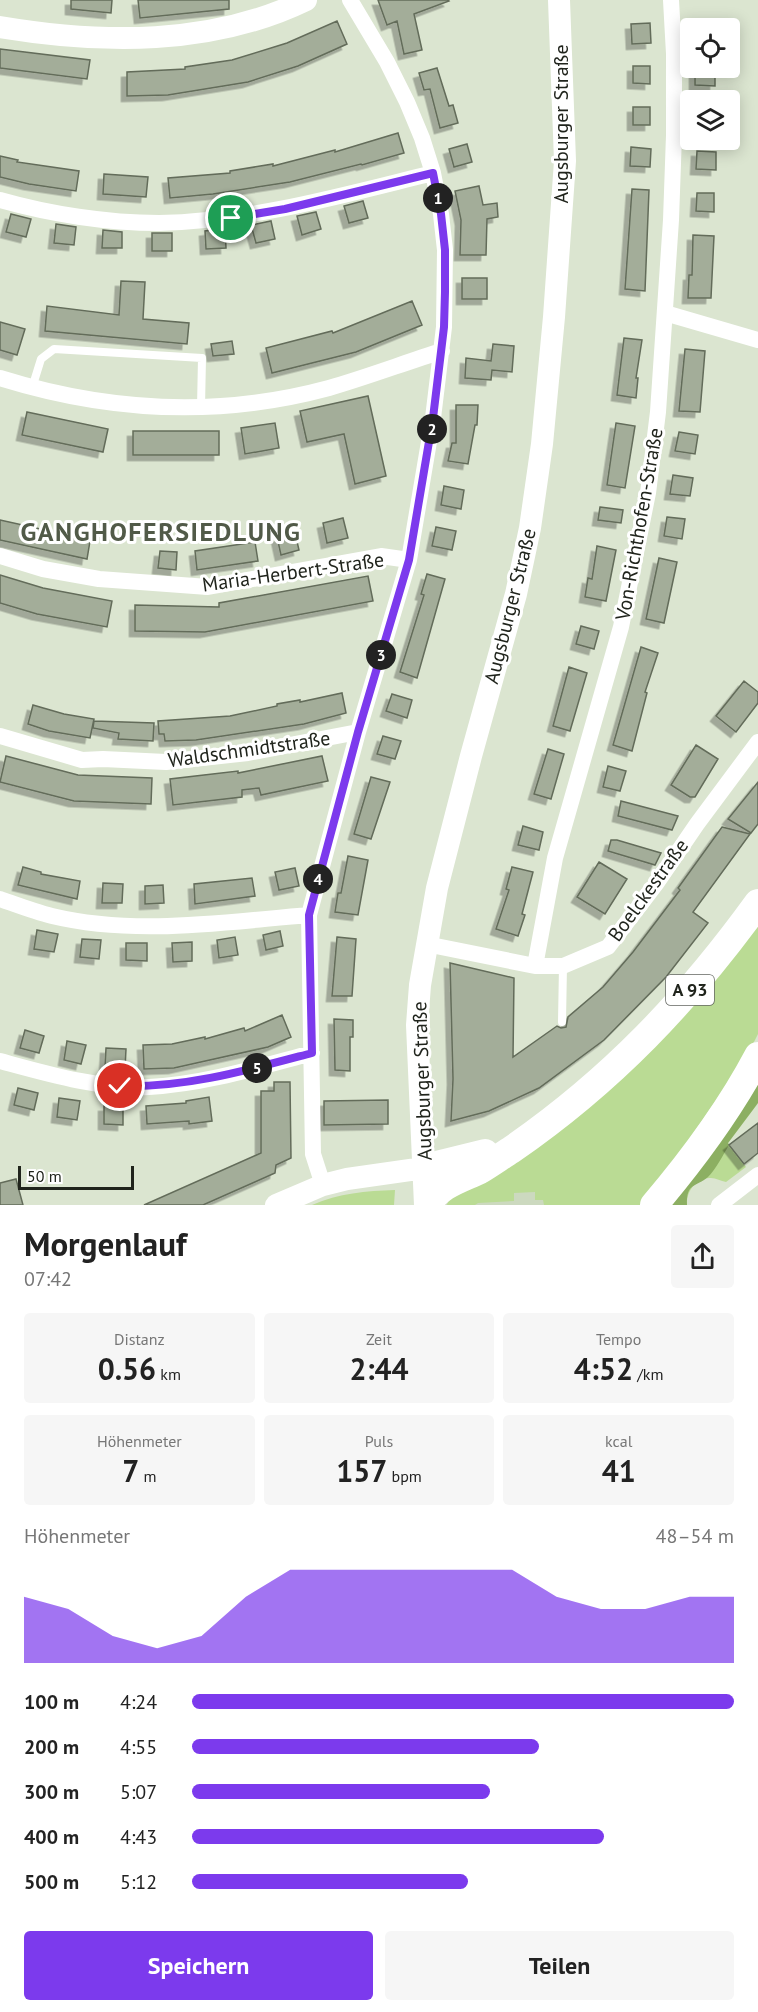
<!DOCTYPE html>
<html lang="de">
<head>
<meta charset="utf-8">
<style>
	body { margin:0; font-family:"PT Sans",sans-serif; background:#f6f6f6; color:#222; height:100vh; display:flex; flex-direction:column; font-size:22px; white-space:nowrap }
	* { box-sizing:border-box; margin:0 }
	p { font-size:20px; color:#767676 }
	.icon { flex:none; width:33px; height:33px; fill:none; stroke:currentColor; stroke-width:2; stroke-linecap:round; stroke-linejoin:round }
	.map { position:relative; height:1205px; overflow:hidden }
	.side { display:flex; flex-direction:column; background:#fff; flex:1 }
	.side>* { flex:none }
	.buttons { position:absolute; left:680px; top:18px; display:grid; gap:12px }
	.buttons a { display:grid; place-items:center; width:60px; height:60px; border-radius:6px; background:#fff; box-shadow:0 3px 15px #0003; font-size:30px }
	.scale { position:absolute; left:18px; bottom:15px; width:116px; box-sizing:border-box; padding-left:6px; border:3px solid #20241c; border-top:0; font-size:16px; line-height:21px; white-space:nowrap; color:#20241c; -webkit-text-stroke:4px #fff; paint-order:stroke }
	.pin { position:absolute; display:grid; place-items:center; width:51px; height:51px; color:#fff; margin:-26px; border:3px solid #fff; border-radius:50%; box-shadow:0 2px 6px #0007 }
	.km { position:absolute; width:30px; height:30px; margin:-15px; border-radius:50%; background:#222; color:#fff; font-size:16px; line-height:30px; text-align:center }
	.round { display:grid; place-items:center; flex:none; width:63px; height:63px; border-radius:6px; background:#f6f6f6 }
	.head { display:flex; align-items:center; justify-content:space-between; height:102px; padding:0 24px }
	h1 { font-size:33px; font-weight:600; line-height:45px }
	.stats { display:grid; grid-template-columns:repeat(3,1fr); gap:9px; height:102px; padding:6px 24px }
	.stats div { display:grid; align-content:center; border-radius:6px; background:#f6f6f6; text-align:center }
	.stats b { font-size:30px; font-weight:600 }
	.stats small { font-size:16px; font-weight:400 }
	.stats p { font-size:16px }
	.chart { height:168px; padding:12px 24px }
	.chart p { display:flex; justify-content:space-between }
	.chart svg { width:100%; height:108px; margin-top:6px; fill:#7c3aed; opacity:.7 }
	.cta { display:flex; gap:12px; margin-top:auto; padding:12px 24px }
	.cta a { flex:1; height:69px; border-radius:6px; background:#7c3aed; color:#fff; font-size:24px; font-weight:600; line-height:69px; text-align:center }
	.cta a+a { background:#f6f6f6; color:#222 }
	ul { padding:0 24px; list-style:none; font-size:20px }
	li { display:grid; grid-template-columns:96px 72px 1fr; align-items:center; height:45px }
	li i { height:15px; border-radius:8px; background:#7c3aed }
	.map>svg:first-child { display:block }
</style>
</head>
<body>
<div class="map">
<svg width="758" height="1205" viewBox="0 0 758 1205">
	<defs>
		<filter id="shadow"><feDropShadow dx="-5.5" dy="5.5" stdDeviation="0" flood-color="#0004"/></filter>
	</defs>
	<rect width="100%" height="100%" fill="#dbe5d0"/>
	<path fill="#ccd9bf" d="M562 1184 565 1205H440L443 1194Z"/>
	<path fill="#badb94" d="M758 921V1034L749 1052 644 1205H544L543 1200H535V1192L514 1193V1201L478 1203 475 1205H447L451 1190 482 1177Z
		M758 1103 728 1143 746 1167 726 1182C721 1181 716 1178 711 1178 696 1177 686 1192 687 1205H668Z
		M395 1190 394 1205H312C339 1193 366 1191 395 1190Z"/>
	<path fill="#8caf62" d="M758 1075V1103L728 1143 729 1145C723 1155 716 1169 708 1177 696 1187 686 1183 687 1205H668Z"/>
	<path fill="#a3ad99" stroke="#636c5a" stroke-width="1.5" filter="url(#shadow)" d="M71 0H112L111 13 71 9Z
		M138 0H229V9L140 18Z
		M378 0H448L449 1 414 14 422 50 404 54 397 21 387 25Z
		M337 21 347 44 298 66 248 82 168 95 127 96V72L185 69V67L232 60 287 43Z
		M650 23 651 43 632 44 631 24Z
		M0 49 90 60 87 79 0 68Z
		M633 66H650V84L633 83Z
		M437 68 449 106 453 105 458 123 440 128 430 89 424 90 419 73Z
		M695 68H715V86L695 85Z
		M633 107H650V125H633Z
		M398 133 404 153 362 165 361 164 290 182 213 194 170 198 168 178 230 173V171L273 164V166L335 150V152Z
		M467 144 472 162 454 167 449 149Z
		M631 147 651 149 650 167 630 166Z
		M697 151 716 152V170L696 169Z
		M0 156 18 160 17 162 79 171 76 191 29 184 0 177Z
		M104 174 148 177 146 197 103 194Z
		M479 186 483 205 497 203 498 217 487 219 486 255H460L461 220 455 191Z
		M632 189 649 190 645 291 625 289Z
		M697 193H714V212L696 211Z
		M363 201 368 218 349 223 344 206Z
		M316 212 321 229 302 235 297 216Z
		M11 214 31 219 26 237 6 232Z
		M271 221 275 239 256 243 251 225Z
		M56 224 76 227 74 245 54 243Z
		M225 228 226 248 206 249 205 231Z
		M103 230 122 232V248H102Z
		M152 233H172V251H152Z
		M693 235 714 236 711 298H688L689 275H692Z
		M462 278H487V299H462Z
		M121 281 145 282 143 319 189 323 187 344 45 331 47 306 119 315Z
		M412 301 422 325 356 352 272 373 266 348 332 331 333 333Z
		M0 322 25 329 17 355 0 350Z
		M624 338 642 340 636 378H638L636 398 617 395Z
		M232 341 234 354 213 356 211 344Z
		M493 344 514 346 512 372 492 370 491 380 465 378 466 358 491 361Z
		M685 349 705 351 700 412 679 411Z
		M368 396 386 476 355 484 344 434 307 442 300 411Z
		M456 405H478L477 425H475L468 464 448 461 452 443H456Z
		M27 412 108 429 103 452 22 435Z
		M275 423 279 448 245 454 241 428Z
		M616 423 635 426 625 488 607 485Z
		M133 431H219V455H133Z
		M679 432 698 435 695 454 675 451Z
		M673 475 693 478 690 496 670 494Z
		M444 486 464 490 461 509 441 505Z
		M600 507 623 510 621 523 598 520Z
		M667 517 685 519 682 539 664 536Z
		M343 518 348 538 327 543 323 523Z
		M0 520 50 531V534L90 541 87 559 0 540Z
		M436 527 456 531 452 550 432 546Z
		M295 533 299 550 281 555 277 537Z
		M255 542 258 561 197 570 195 551Z
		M597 546 616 550 606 601 585 597 588 578 592 579Z
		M160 551 177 552 176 570 158 568Z
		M659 558 677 562 664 623 646 619Z
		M427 574 445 579 417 678 400 672 424 595 421 594Z
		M0 575 43 588 112 601 107 627 37 614 0 603Z
		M368 576 373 601 205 632 135 631V605L219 607V603Z
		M581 626 599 631 594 649 576 644Z
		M641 647 658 653 645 692 647 693 632 751 613 745Z
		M569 667 587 673 570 731 553 726Z
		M744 681 758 692V703L736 732 716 716Z
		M342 693 346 713 304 724 196 740 165 741 164 734H159L158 721 230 716 277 706V704L300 700V702Z
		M392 694 412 700 407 718 386 711Z
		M33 705 64 714 94 719 90 738 49 731 28 724Z
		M94 721 154 723 153 741 118 739 119 733 93 728Z
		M383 736 401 741 395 759 377 754Z
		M696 745 718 759 695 797H690L671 785Z
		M548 749 564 754 551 799 534 794Z
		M6 756 78 775 152 778 151 804 74 801 0 782Z
		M322 756 328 781 261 795 259 788 242 790V797L173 805 170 779 238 771V773Z
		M608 766 626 771 620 791 603 787Z
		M371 777 390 782 371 839 354 834Z
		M758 782V824L751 833 728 819Z
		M621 801 678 816 672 830 618 816Z
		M523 826 543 832 539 850 518 845Z
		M722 827 750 834 693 912 708 923 666 977 604 1040 539 1088 489 1111 451 1121 453 1079 450 963 514 978 513 1057 557 1026 561 1028 566 1027 568 1017 603 987 633 952 680 890 678 888Z
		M611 840H617L661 853 655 865 608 851Z
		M348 856 368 860 358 915 335 912 338 893H341Z
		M599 862 627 879 605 914 577 897Z
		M23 867 41 872V874L80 881 77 899 18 885Z
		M512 867 533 872 522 914 525 915 518 936 496 929 509 890 506 889Z
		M295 868 299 886 279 890 275 872Z
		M252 878 255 896 195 904 194 884Z
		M103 883 123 884 122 903H102Z
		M163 885 164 903 145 904V886Z
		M37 930 58 934 54 952 34 949Z
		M280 931 283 946 266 950 263 935Z
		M235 937 238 955 219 958 217 940Z
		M337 937 356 939 352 996H332Z
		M82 939 101 940 99 959 80 957Z
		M192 942V961L173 962 172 943Z
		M126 943H147V961L126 960Z
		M282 1015 291 1037 268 1047 174 1068 144 1069 143 1045 172 1044 205 1037V1039L244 1028 245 1031Z
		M334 1019 353 1020V1037H350V1071L335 1070Z
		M25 1030 44 1036 39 1053 20 1048Z
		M67 1041 86 1045 81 1064 64 1060Z
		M106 1048 126 1049 125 1069 105 1067Z
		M274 1082H290L291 1158 276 1165 275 1173 203 1205H144L261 1153V1091H274Z
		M18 1088 38 1093 34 1110 14 1105Z
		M209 1097 212 1121 189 1124V1121L147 1124 146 1106 186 1103V1101Z
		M59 1098 80 1101 77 1120 57 1117Z
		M388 1100V1124L324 1125V1101Z
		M104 1106H123V1125L104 1124Z
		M758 1123V1153L744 1164 729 1145Z
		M16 1179 23 1205H0V1183Z"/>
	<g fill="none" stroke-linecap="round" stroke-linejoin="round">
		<path stroke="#fff" stroke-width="8" d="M32 388 41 359 54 349 202 358 201 407
			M562 1022 563 966"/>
		<path stroke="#fff" stroke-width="16" d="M0 200C49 214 107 223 159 223 252 221 343 195 433 173
			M665 313 758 340
			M0 378C109 412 218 418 329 388 367 377 404 363 442 351
			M0 556 43 569 99 579 208 587 381 556 409 560
			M0 736 82 760 103 759 166 762 248 753 358 732
			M0 899C17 905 35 912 52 916 136 936 224 922 309 915
			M426 944 535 966H563L608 947 656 884 697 824 758 742
			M535 966 555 858 621 627 648 493 658 412 671 220 674 135V54L671 0
			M0 1061C48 1074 99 1089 149 1087 205 1084 259 1067 312 1053
			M323 1185 313 1154 309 915 358 732 409 560 433 418 444 327 445 250 441 214 433 173 422 138 407 102 387 62 350 0
			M719 1205 758 1175"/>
		<path stroke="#fff" stroke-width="22" d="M0 27C102 44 211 46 306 0
			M276 1205 323 1185 347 1179 424 1168
			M425 1205 417 1025 420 985 437 888 471 756 516 594 530 528 542 444 554 317 565 161 559 0"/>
		<path stroke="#fff" stroke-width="28" d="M424 1168 485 1153
			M428 1205C438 1185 461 1179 480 1170 490 1164 500 1157 511 1150 611 1081 687 1001 758 903
			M654 1205C693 1159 730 1109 758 1056"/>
	</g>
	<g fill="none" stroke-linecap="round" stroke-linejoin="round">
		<defs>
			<path id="route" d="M120 1086C186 1088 248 1070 312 1053L309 915 358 732 409 560 433 418 444 327 445 292V250L441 214 433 173 285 209 231 218"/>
		</defs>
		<use href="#route" stroke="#fff" stroke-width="12"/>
		<use href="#route" stroke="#7c3aed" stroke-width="8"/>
	</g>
	<g text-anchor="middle" stroke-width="6" stroke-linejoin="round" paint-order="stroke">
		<rect fill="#fff" stroke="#636660" stroke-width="1.5" x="666" y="975" width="48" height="30" rx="4.5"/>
		<g font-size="18" font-weight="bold" fill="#20241c">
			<text x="690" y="996">A 93</text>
		</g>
		<g font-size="20" fill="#20241c" stroke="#fff">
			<text transform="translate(561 124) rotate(-90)" y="7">Augsburger Straße</text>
			<text transform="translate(639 524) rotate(-80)" y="7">Von-Richthofen-Straße</text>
			<text transform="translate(293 572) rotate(-8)" y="7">Maria-Herbert-Straße</text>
			<text transform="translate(510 606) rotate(-76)" y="7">Augsburger Straße</text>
			<text transform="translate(249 749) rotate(-8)" y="7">Waldschmidtstraße</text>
			<text transform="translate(648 890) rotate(-54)" y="7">Boelckestraße</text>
			<text transform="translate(422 1081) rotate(-92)" y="7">Augsburger Straße</text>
		</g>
		<g font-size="26" font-weight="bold" letter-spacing="1.5" fill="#515a48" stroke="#fff">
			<text x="161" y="541">GANGHOFERSIEDLUNG</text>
		</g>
	</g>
</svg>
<div class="buttons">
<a><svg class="icon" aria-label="locate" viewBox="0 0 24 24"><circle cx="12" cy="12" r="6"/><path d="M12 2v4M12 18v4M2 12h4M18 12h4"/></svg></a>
<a><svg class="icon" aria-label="layers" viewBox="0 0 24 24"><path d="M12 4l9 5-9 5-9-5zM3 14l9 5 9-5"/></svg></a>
</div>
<div class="scale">50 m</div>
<div class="pin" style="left:231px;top:218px;background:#1e9e55"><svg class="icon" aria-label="arrive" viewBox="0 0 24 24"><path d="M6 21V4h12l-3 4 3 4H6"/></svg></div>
<div class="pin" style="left:120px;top:1086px;background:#d93025"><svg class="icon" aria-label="check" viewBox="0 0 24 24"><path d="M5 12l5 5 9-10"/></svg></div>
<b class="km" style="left:438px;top:198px">1</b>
<b class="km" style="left:432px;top:429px">2</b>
<b class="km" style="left:381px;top:655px">3</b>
<b class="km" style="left:318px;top:879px">4</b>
<b class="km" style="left:257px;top:1068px">5</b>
</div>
<section class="side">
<div class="head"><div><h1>Morgenlauf</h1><p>07:42</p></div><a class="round"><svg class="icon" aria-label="share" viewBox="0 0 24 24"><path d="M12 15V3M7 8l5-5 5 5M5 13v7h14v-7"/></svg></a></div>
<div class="stats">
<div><p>Distanz</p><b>0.56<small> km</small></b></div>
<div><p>Zeit</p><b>2:44</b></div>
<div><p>Tempo</p><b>4:52<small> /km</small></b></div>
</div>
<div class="stats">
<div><p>Höhenmeter</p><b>7<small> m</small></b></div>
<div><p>Puls</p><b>157<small> bpm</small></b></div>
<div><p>kcal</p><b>41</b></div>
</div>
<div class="chart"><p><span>Höhenmeter</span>48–54 m</p>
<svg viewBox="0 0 160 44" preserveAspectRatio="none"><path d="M0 44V17L10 22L20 33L30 38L40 33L50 17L60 6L70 6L80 6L90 6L100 6L110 6L120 17L130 22L140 22L150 17L160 17V44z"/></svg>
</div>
<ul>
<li><b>100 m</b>4:24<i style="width:100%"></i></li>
<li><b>200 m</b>4:55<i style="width:64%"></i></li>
<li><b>300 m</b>5:07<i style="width:55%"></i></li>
<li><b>400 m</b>4:43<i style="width:76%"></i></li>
<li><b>500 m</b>5:12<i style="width:51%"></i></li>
</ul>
<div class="cta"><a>Speichern</a><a>Teilen</a></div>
</section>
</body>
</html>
